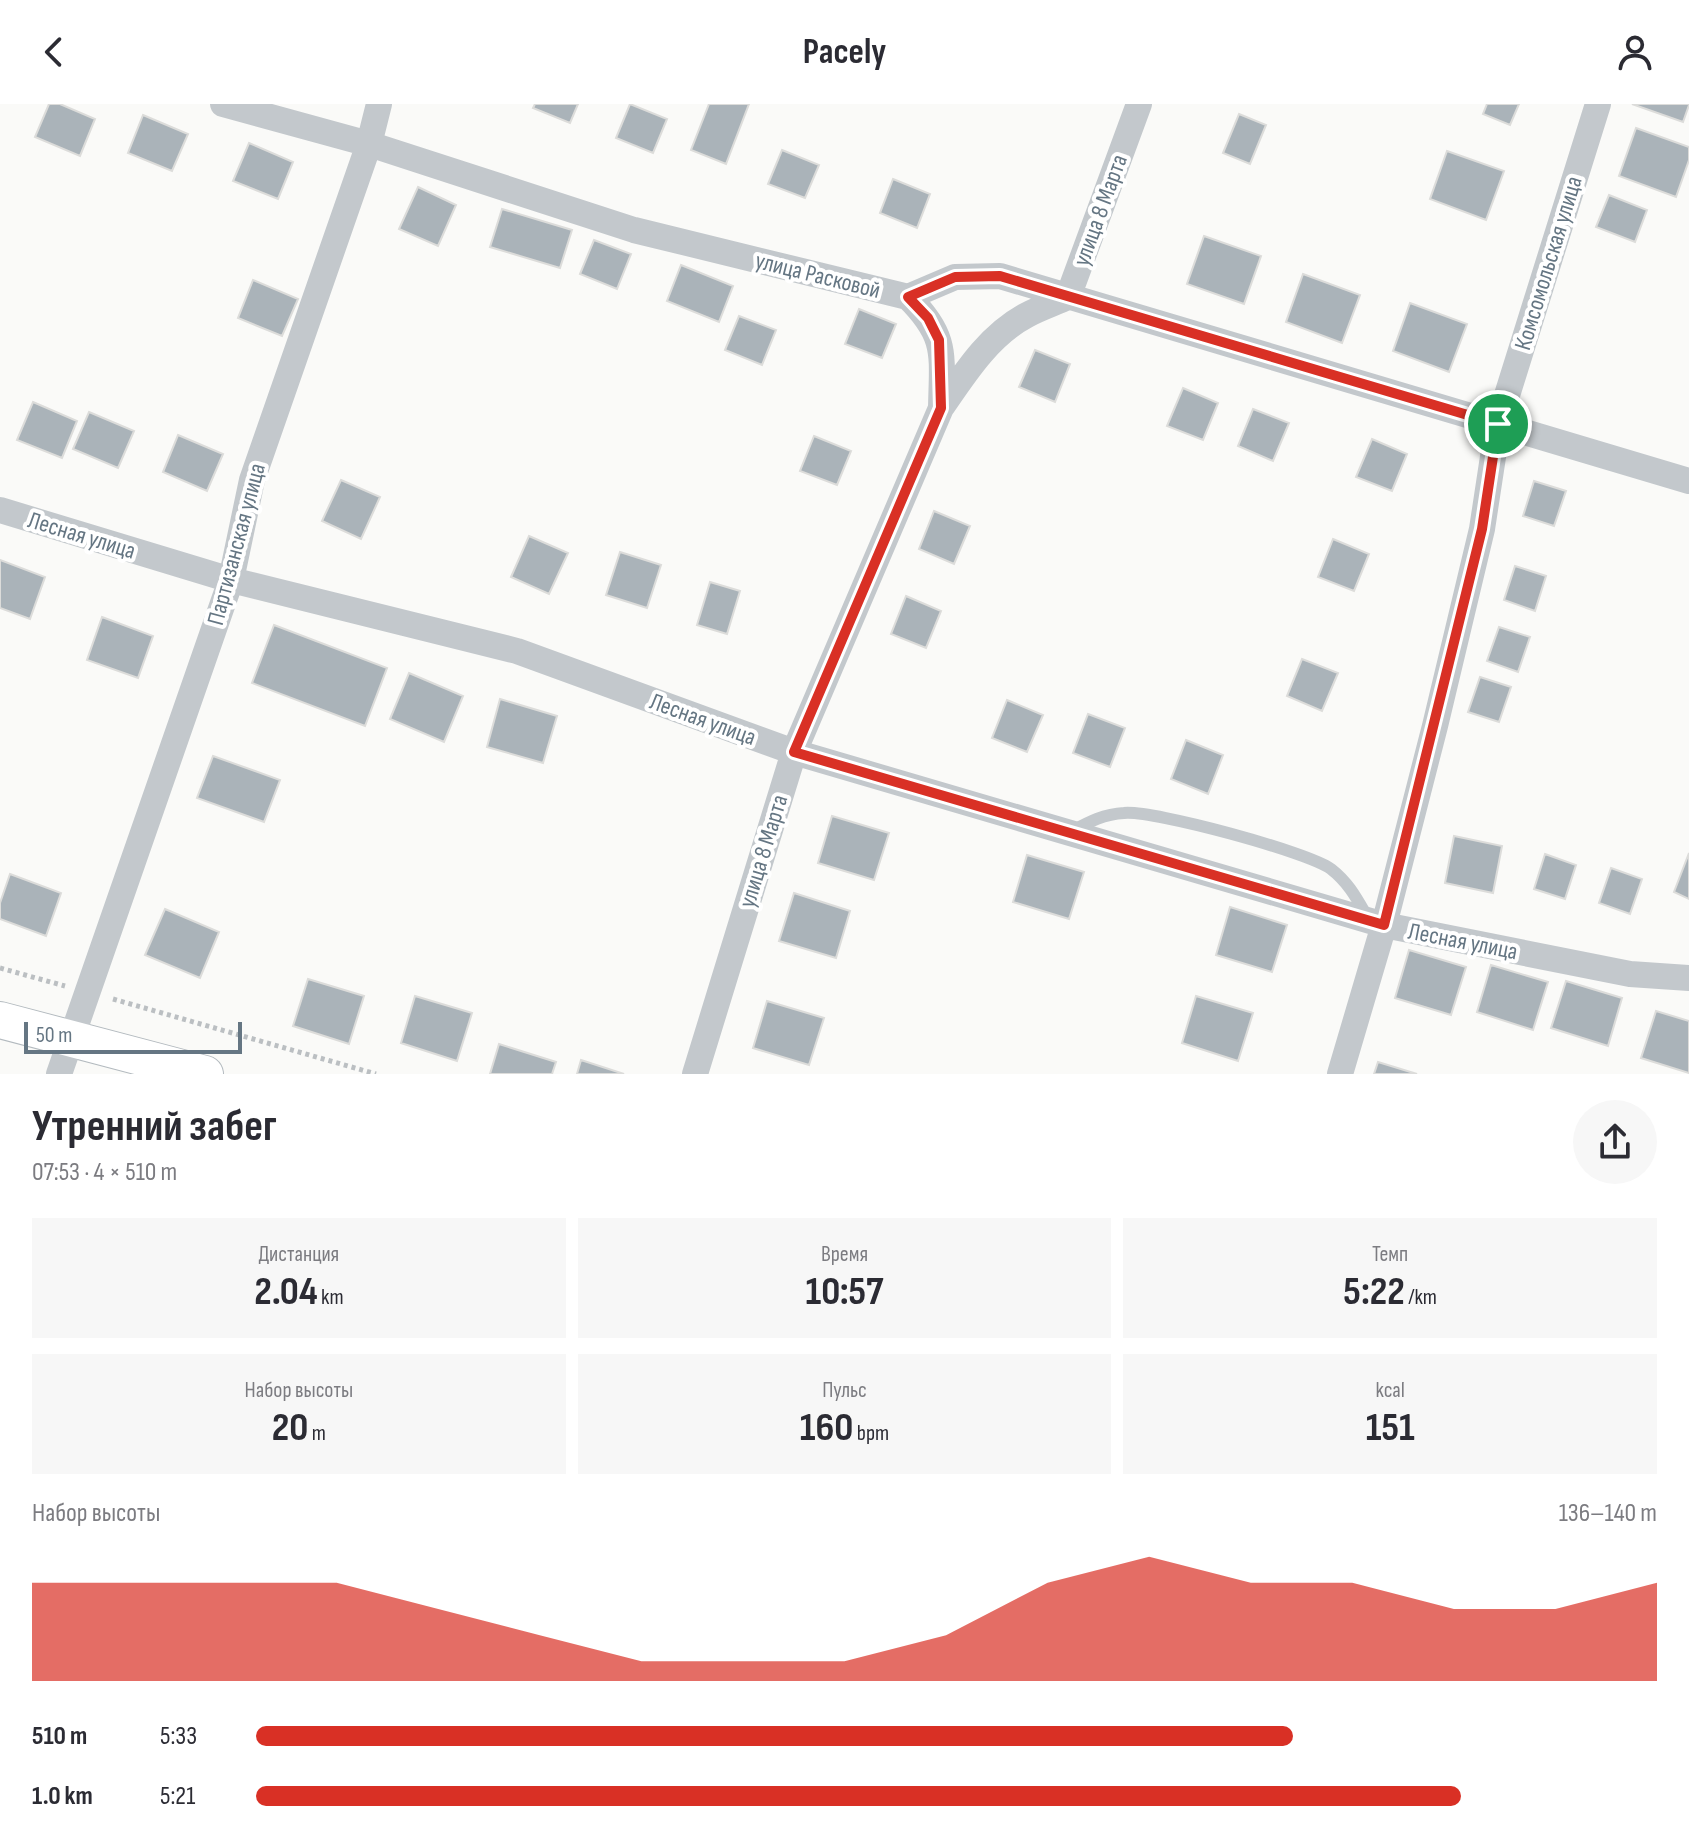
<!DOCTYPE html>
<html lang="ru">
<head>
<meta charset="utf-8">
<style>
	body { margin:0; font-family:"Sofia Sans Condensed",sans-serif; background:#f7f7f7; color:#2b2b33; height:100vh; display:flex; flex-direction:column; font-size:30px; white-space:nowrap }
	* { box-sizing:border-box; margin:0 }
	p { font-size:26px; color:#7c7c81 }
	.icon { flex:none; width:44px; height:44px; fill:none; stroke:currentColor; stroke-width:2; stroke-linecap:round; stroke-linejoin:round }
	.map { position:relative; height:970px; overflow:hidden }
	.details { display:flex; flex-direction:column; background:#fff; flex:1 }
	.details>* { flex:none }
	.scale { position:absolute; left:24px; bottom:20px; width:218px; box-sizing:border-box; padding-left:8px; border:4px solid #657683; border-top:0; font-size:22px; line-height:28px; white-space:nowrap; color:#657683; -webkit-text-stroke:6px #fff; paint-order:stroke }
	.pin { position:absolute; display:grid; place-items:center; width:68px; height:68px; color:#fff; margin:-34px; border:4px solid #fff; border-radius:50%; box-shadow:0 2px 8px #0007 }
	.round { display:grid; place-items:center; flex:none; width:84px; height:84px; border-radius:42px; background:#f7f7f7 }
	.overview { display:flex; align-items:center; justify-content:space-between; height:136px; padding:0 32px }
	h1 { font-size:44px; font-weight:700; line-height:60px }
	.figures { display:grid; grid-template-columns:repeat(3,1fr); gap:12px; height:136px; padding:8px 32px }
	.figures div { display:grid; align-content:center; border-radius:0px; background:#f7f7f7; text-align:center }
	.figures b { font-size:40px; font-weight:700 }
	.figures small { font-size:22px; font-weight:400 }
	.figures p { font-size:22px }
	.chart { height:224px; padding:16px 32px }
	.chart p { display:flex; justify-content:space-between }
	.chart svg { width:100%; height:144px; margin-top:8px; fill:#d93025; opacity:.7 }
	ul { padding:0 32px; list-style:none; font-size:26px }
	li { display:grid; grid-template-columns:128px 96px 1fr; align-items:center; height:60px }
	li i { height:20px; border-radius:10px; background:#d93025 }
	header { display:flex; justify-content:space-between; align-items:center; height:104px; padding:0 32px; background:#fff; font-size:36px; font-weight:700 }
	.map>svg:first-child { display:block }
</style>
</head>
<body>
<header><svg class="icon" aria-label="back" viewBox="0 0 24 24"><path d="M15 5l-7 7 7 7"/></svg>Pacely<svg class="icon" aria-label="person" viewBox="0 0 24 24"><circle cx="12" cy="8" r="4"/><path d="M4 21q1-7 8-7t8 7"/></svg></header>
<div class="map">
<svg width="1689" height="970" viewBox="0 0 1689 970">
	<rect width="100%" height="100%" fill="#fafaf8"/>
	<path fill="#aab3b9" stroke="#dcdcda" stroke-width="2" d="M49 0H60L95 15 80 52 35 33Z
		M535 0H578L570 19 533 4Z
		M630 0 667 15 653 49 616 34Z
		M709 0H749L726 60 691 46Z
		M1487 0H1519L1510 21 1483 10Z
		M1632 0H1689V1L1683 18Z
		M1239 10 1266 21 1250 60 1223 49Z
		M143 11 188 30 172 67 128 49Z
		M1636 24 1689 43V56L1676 93 1619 72Z
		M249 39 293 58 278 95 233 77Z
		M782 46 819 61 805 94 768 80Z
		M1447 47 1504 67 1486 116 1430 95Z
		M893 75 930 90 917 124 880 109Z
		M418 83 456 101 438 142 399 125Z
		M1609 91 1647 106 1635 138 1596 123Z
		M502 105 572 126 560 164 490 143Z
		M1204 132 1261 152 1244 200 1187 180Z
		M594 136 631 150 617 185 580 170Z
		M681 161 733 182 719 218 667 197Z
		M1303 170 1360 191 1342 239 1286 218Z
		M253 176 298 195 282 232 238 214Z
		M1410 199 1467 220 1449 268 1393 247Z
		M859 205 896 220 882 254 845 240Z
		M739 212 776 226 762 261 725 246Z
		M1035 246 1070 260 1055 298 1019 283Z
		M1183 284 1218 299 1203 336 1167 322Z
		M33 298 77 317 62 354 17 336Z
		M1253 305 1289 319 1273 357 1238 342Z
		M89 308 134 327 118 364 73 345Z
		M178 331 223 350 207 387 163 368Z
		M814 332 851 347 837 381 800 367Z
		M1372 335 1407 350 1392 387 1356 373Z
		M341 376 380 393 361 435 322 417Z
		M1534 377 1566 387 1554 422 1523 412Z
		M934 407 970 422 954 460 919 445Z
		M529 432 568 449 549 490 511 473Z
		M1333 435 1369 450 1354 487 1318 473Z
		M620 448 661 461 647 504 606 491Z
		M0 456 45 473 30 515 0 504Z
		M1515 462 1546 472 1535 507 1504 496Z
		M710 478 740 487 727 530 697 521Z
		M906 492 941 507 926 544 891 530Z
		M102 513 153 532 138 574 87 556Z
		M274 521 387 564 365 622 252 579Z
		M1499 523 1530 533 1518 568 1487 557Z
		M1302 555 1338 569 1322 607 1287 592Z
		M409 569 463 592 444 638 390 615Z
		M1480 573 1511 583 1499 618 1468 608Z
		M500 595 557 612 543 659 487 643Z
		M1007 596 1043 611 1027 648 992 634Z
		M1088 610 1125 624 1110 663 1073 649Z
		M1186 636 1223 651 1208 690 1171 675Z
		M213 652 280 676 264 718 197 694Z
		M832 712 889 729 874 776 818 759Z
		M1454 732 1502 742 1493 789 1445 779Z
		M1689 749V795L1674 788Z
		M1545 750 1576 761 1565 795 1534 785Z
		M1027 751 1084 768 1069 815 1013 798Z
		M1611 764 1642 775 1630 810 1599 799Z
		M10 770 61 789 46 832 0 815V799Z
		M794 789 850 807 836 854 779 837Z
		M1230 803 1287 821 1272 868 1216 851Z
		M165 805 219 828 200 874 145 851Z
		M1409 846 1466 863 1451 911 1395 894Z
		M1491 861 1548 878 1533 926 1477 908Z
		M308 875 364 892 349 940 293 922Z
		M1566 877 1622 894 1608 942 1551 924Z
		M415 892 472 909 457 957 401 939Z
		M1196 892 1253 909 1238 957 1182 939Z
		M767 897 824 914 809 961 753 944Z
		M1656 907 1689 917V969L1641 954Z
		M499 940 556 958 552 970H490Z
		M581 956 624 970H577Z
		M1378 958 1417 970H1374Z"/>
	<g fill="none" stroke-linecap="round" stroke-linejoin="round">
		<defs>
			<path id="secondary" d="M0 916 205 970"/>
		</defs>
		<use href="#secondary" stroke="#b3babf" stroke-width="38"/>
		<path stroke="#bbbfc2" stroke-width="5" stroke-dasharray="4 4" stroke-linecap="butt" d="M0 864 65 882
			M113 895 376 970"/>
		<path stroke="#c3c8cc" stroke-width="12" d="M1072 727C1089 718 1104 710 1124 709 1154 706 1308 748 1331 765 1349 779 1357 795 1368 814"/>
		<path stroke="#c3c8cc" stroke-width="26" d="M223 0 369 40 634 126 908 193 955 173 1000 172 1689 377
			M908 193C948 233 942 250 941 304
			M0 406 231 476 517 547 794 648 1384 821 1630 870 1689 874
			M59 970 231 476 252 376 369 40 379 0
			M695 970 794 648 941 304C965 269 989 231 1027 211 1040 204 1055 199 1068 193L1139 0
			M1340 970 1384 821 1435 622 1482 425 1498 320 1598 0"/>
		<use href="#secondary" stroke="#fff" stroke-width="36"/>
	</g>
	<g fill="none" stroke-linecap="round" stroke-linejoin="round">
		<defs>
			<path id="route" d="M1000 172 1498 320 1482 425 1384 821 794 648 941 304 939 236 928 214 908 193 955 173Z"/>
		</defs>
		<use href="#route" stroke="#fff" stroke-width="16"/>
		<use href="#route" stroke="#d93025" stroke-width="10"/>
	</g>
	<g text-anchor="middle" stroke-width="8" stroke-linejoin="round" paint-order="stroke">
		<g font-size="24" fill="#657683" stroke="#fff">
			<text transform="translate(1100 106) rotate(-70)" y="8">улица 8 Марта</text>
			<text transform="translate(1548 159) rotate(-73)" y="8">Комсомольская улица</text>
			<text transform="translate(818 171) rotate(14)" y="8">улица Расковой</text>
			<text transform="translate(82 431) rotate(17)" y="8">Лесная улица</text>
			<text transform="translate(236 440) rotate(-75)" y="8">Партизанская улица</text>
			<text transform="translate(703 615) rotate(20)" y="8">Лесная улица</text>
			<text transform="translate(763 747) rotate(-73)" y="8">улица 8 Марта</text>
			<text transform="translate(1463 837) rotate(11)" y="8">Лесная улица</text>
		</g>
	</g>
</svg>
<div class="scale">50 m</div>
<div class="pin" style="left:1498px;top:320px;background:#1e9e55"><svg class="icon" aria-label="arrive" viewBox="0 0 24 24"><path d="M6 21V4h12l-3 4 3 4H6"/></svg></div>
</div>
<section class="details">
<div class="overview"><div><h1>Утренний забег</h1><p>07:53 · 4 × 510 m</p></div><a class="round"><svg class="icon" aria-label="share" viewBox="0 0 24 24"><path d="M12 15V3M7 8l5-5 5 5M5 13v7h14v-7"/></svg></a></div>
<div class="figures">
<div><p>Дистанция</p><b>2.04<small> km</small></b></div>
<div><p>Время</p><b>10:57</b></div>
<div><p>Темп</p><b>5:22<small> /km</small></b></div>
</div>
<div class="figures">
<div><p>Набор высоты</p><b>20<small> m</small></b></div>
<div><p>Пульс</p><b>160<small> bpm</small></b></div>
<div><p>kcal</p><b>151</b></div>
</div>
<div class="chart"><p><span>Набор высоты</span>136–140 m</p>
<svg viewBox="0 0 160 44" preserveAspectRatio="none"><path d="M0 44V14L10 14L20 14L30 14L40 22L50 30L60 38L70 38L80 38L90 30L100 14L110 6L120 14L130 14L140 22L150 22L160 14V44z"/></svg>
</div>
<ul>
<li><b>510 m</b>5:33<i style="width:74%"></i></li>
<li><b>1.0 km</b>5:21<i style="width:86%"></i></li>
</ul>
</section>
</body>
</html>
